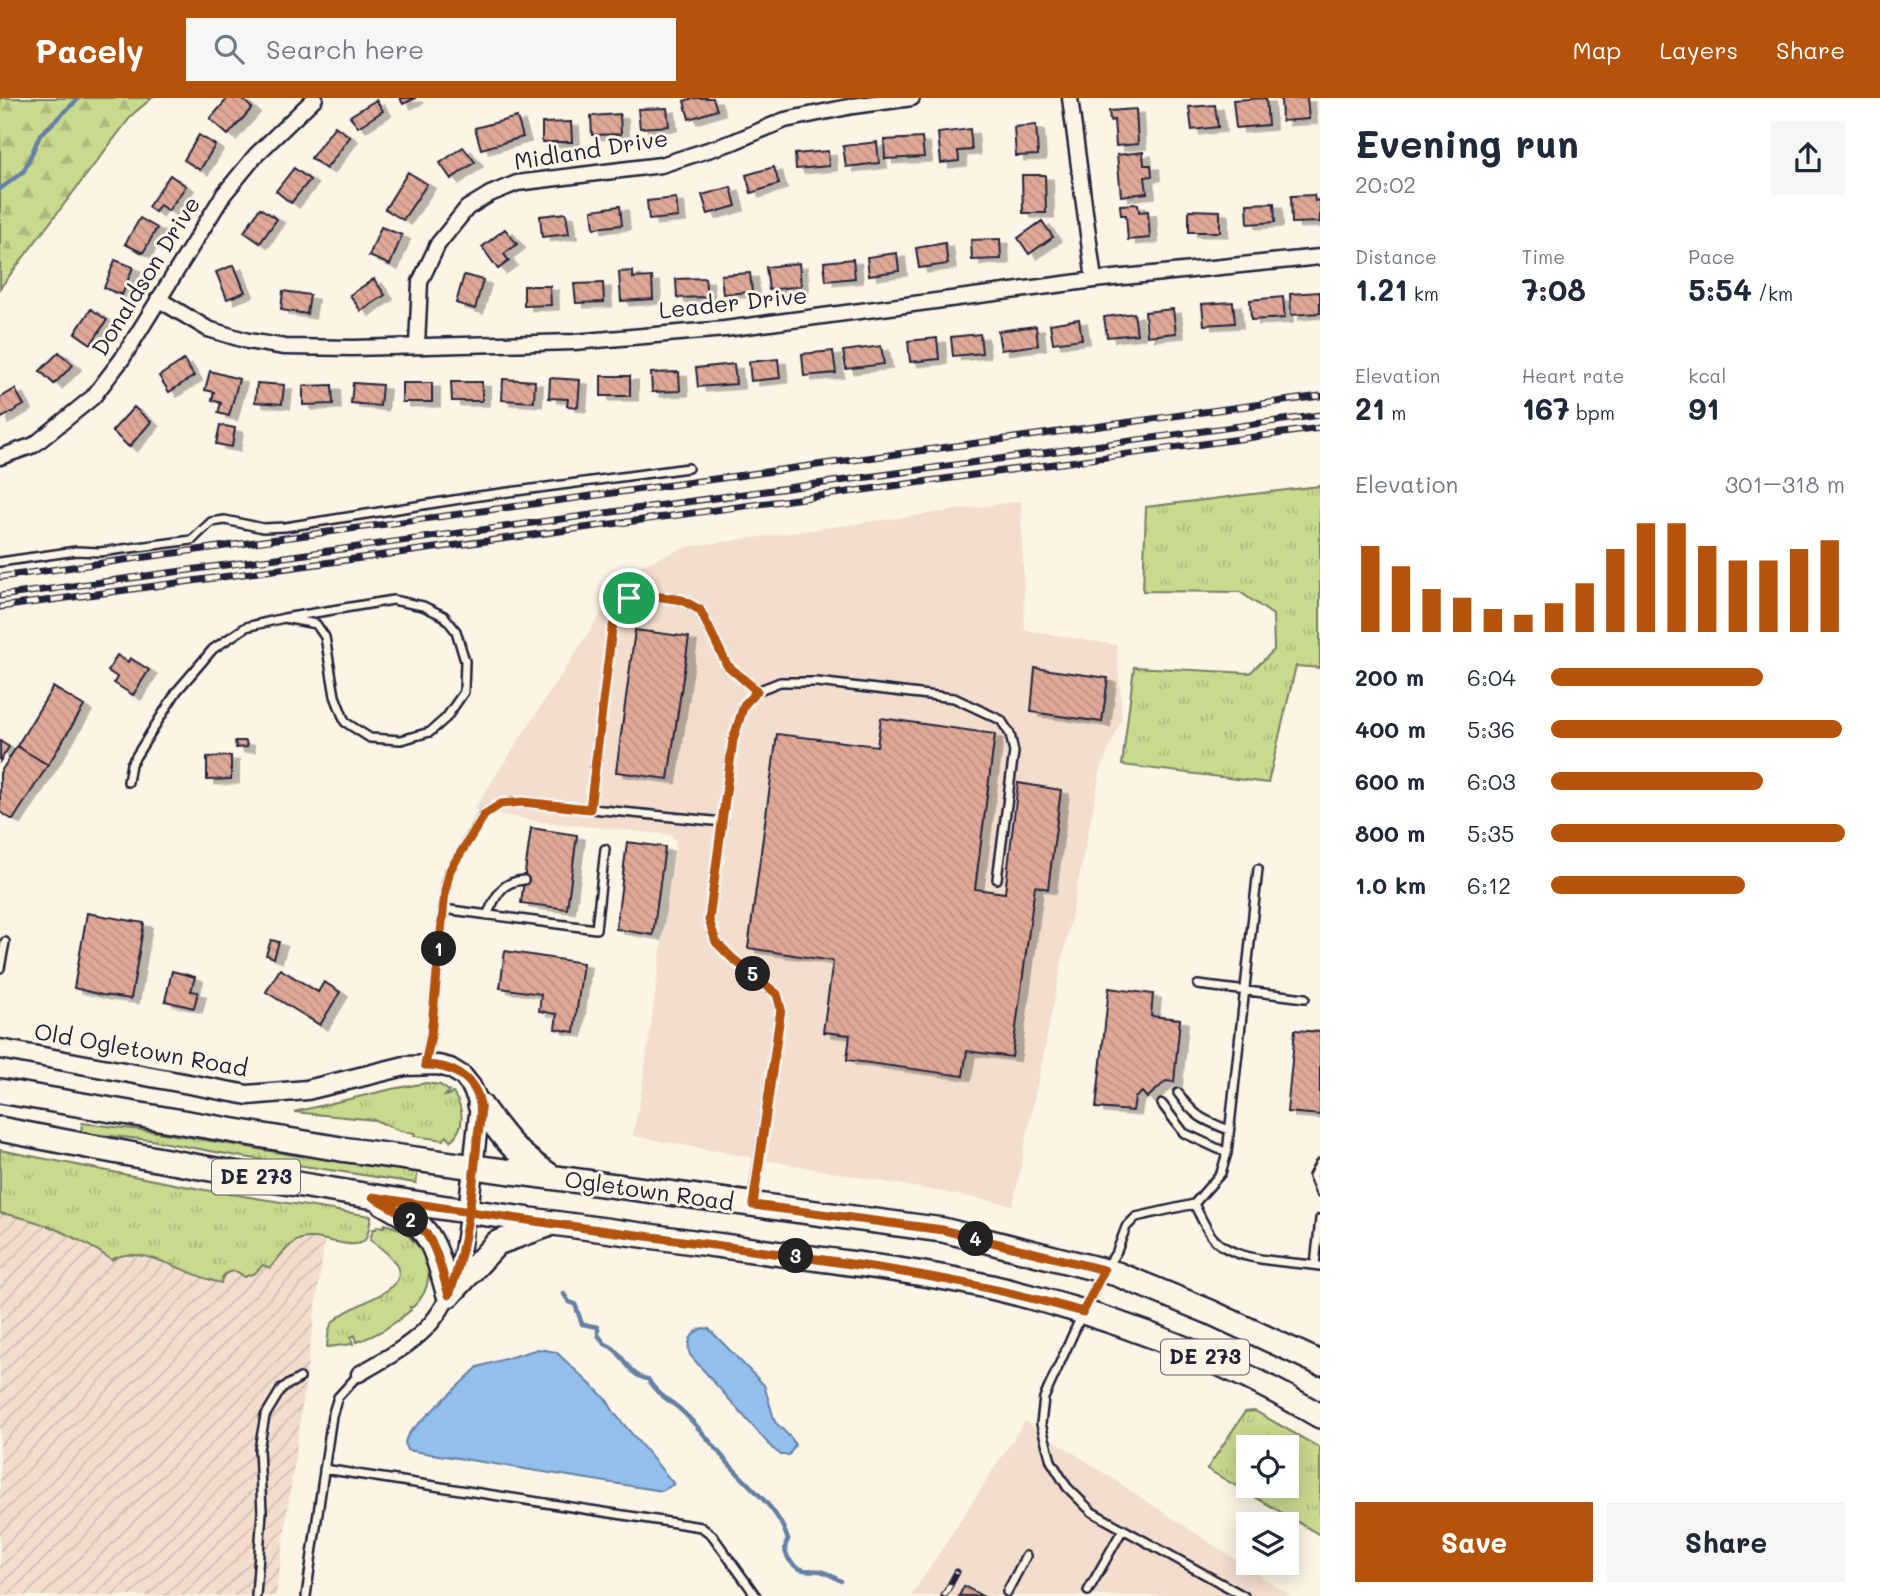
<!DOCTYPE html>
<html lang="en">
<head>
<meta charset="utf-8">
<style>
	body { margin:0; font-family:Mali,sans-serif; background:#f6f6f7; color:#1f2937; height:100vh; display:flex; flex-direction:column; font-size:26px; white-space:nowrap }
	* { box-sizing:border-box; margin:0 }
	p { font-size:23px; color:#747a83 }
	.icon { flex:none; width:38px; height:38px; fill:none; stroke:currentColor; stroke-width:2; stroke-linecap:round; stroke-linejoin:round }
	.map { position:relative; flex:1; overflow:hidden }
	.drawer { display:flex; flex-direction:column; background:#fff; width:560px }
	.drawer>* { flex:none }
	.tools { position:absolute; left:1236px; top:1337px; display:grid; gap:14px }
	.tools a { display:grid; place-items:center; width:63px; height:63px; border-radius:0px; background:#fff; box-shadow:0 4px 18px #0003; font-size:35px }
	.pin { position:absolute; display:grid; place-items:center; width:60px; height:60px; color:#fff; margin:-30px; border:4px solid #fff; border-radius:50%; box-shadow:0 2px 7px #0007 }
	.km { position:absolute; width:35px; height:35px; margin:-18px; border-radius:50%; background:#222; color:#fff; font-size:19px; line-height:35px; text-align:center }
	.round { display:grid; place-items:center; flex:none; width:74px; height:74px; border-radius:0px; background:#f6f6f7 }
	.headline { display:flex; align-items:center; justify-content:space-between; height:119px; padding:0 35px }
	h1 { font-size:38px; font-weight:700; line-height:52px }
	.metrics { display:grid; grid-template-columns:repeat(3,1fr); gap:10px; height:119px; padding:7px 35px }
	.metrics div { display:grid; align-content:center }
	.metrics b { font-size:30px; font-weight:700 }
	.metrics small { font-size:19px; font-weight:400 }
	.metrics p { font-size:19px }
	.chart { height:196px; padding:14px 35px }
	.chart p { display:flex; justify-content:space-between }
	.chart svg { width:100%; height:126px; margin-top:7px; stroke:#b45309; stroke-width:6 }
	.cta { display:flex; gap:14px; margin-top:auto; padding:14px 35px }
	.cta a { flex:1; height:80px; border-radius:0px; background:#b45309; color:#fff; font-size:28px; font-weight:700; line-height:80px; text-align:center }
	.cta a+a { background:#f6f6f7; color:#1f2937 }
	ul { padding:0 35px; list-style:none; font-size:23px }
	li { display:grid; grid-template-columns:112px 84px 1fr; align-items:center; height:52px }
	li i { height:18px; border-radius:9px; background:#b45309 }
	header { display:flex; align-items:center; gap:42px; box-sizing:border-box; height:98px; padding:0 35px; background:#b45309; color:#fff }
	header strong { font-size:33px }
	nav { display:flex; gap:38px; margin-inline-start:auto; font-size:24px }
	.search { width:490px; height:63px; background:#f6f6f7; display:flex; align-items:center; gap:18px; box-sizing:border-box; padding:0 24px; border-radius:0px; color:#747a83; font-size:26px }
	main { display:flex; flex:1; min-height:0 }
	.map>svg:first-child { display:block }
</style>
</head>
<body>
<header>
<strong>Pacely</strong>
<div class="search"><svg class="icon" aria-label="search" viewBox="0 0 24 24"><circle cx="10" cy="10" r="6"/><path d="M15 15l6 6"/></svg>Search here</div>
<nav><a>Map</a><a>Layers</a><a>Share</a></nav>
</header>
<main>
<div class="map">
<svg width="1320" height="1498" viewBox="0 0 1320 1498">
	<defs>
		<pattern id="industrial-furrows" width="10" height="10" patternUnits="userSpaceOnUse" patternTransform="scale(1.75)"><rect width="10" height="10" fill="#f3dece"/><path d="M-1 1l2-2M0 10L10 0M9 11l2-2" fill="none" stroke="#d0beb2"/></pattern>
		<pattern id="grass-tufts" width="24" height="20" patternUnits="userSpaceOnUse" patternTransform="scale(1.75)"><rect width="24" height="20" fill="#c8da8e"/><path d="M3 7l-1-3M5 7V3M7 7l1-3M15 17l-1-3M17 17v-4M19 17l1-3" fill="none" stroke="#acbb7b"/></pattern>
		<pattern id="forest-firs" width="22" height="20" patternUnits="userSpaceOnUse" patternTransform="scale(1.75)"><rect width="22" height="20" fill="#c8da8e"/><path d="M5 1l3.5 6h-7zM16 11l3.5 6h-7z" fill="#acbb7b"/></pattern>
		<pattern id="building-back-hatch" width="6" height="6" patternUnits="userSpaceOnUse" patternTransform="scale(1.75)"><rect width="6" height="6" fill="#dfa897"/><path d="M-1 5l2 2M0 0l6 6M5-1l2 2" fill="none" stroke="#bf9083"/></pattern>
		<filter id="shadow"><feDropShadow dx="8" dy="4.5" stdDeviation="0" flood-color="#0004"/></filter>
	</defs>
	<rect width="100%" height="100%" fill="#fcf5e5"/>
	<filter id="ink" filterUnits="userSpaceOnUse"><feTurbulence type="fractalNoise" baseFrequency=".0143" numOctaves="2"/><feDisplacementMap in="SourceGraphic" scale="14" xChannelSelector="R" yChannelSelector="G"/><feConvolveMatrix kernelMatrix="1 2 1 2 8 2 1 2 1" color-interpolation-filters="sRGB"/></filter>
	<g filter="url(#ink)">
		<path fill="#f3dece" d="M1021 403 1025 532 1117 547 1122 620 1101 671 1013 1107 633 1038 642 991 676 743 671 737 534 723 474 711 629 472 686 449Z
			M1025 1323 1291 1498H911Z"/>
		<path fill="url(#industrial-furrows)" d="M0 1067 327 1127 276 1498H0Z"/>
		<path fill="url(#grass-tufts)" stroke="#757e64" stroke-width="2" fill-rule="evenodd" d="M1320 388V570L1296 568 1268 685 1122 667 1134 569 1250 575 1274 552 1273 517 1240 494 1143 493 1146 409Z
			M426 985 440 987 449 993 445 998 453 995C464 1011 466 1030 450 1043L447 1038 443 1042 414 1038 415 1035 400 1033 375 1022 294 1014 392 991Z
			M82 1025 157 1034 293 1057 418 1074 416 1085 237 1058 151 1042 81 1035Z
			M0 1052 205 1092 371 1118C370 1125 369 1134 366 1140 357 1157 317 1133 298 1142 287 1147 278 1161 270 1170L263 1167 255 1175 244 1179C237 1170 222 1172 221 1185 193 1180 137 1143 112 1162 77 1138 41 1122 0 1115Z
			M385 1126 403 1132 420 1150 424 1148C431 1170 432 1192 413 1209H410L411 1212C394 1227 378 1237 357 1244L355 1237 351 1239 353 1246 327 1249C328 1242 327 1234 331 1227 350 1198 446 1194 370 1142L373 1131H376L377 1128 384 1129Z
			M1255 1313 1320 1350V1437L1207 1371 1245 1314ZM1248 1349H1286V1388H1248Z"/>
		<path fill="url(#forest-firs)" stroke="#757e64" stroke-width="2" d="M0 0H152L133 16 0 190Z"/>
		<path fill="#92bfeb" stroke="#6580a5" stroke-width="2" d="M703 1230 709 1231 764 1287 775 1324 792 1341 795 1347 789 1357H781L772 1350 690 1257C686 1245 691 1234 703 1230Z
			M538 1251 556 1254 606 1301 615 1316 674 1386 662 1393 407 1352C403 1344 406 1339 412 1332L478 1269Z"/>
		<g fill="none" stroke-linecap="round" stroke-linejoin="round">
			<path stroke="#6580a5" stroke-width="4.5" d="M0 91 24 73 40 37 79 0
				M564 1196 569 1204 575 1206 582 1226 598 1229V1237L605 1246C624 1252 627 1279 648 1281 656 1297 671 1302 683 1314 700 1330 714 1349 729 1366 752 1392 778 1409 788 1442 780 1453 791 1469 804 1472 809 1473 815 1472 821 1473 828 1475 835 1480 841 1483"/>
		</g>
		<path fill="url(#building-back-hatch)" stroke="#22223b" stroke-width="2" filter="url(#shadow)" d="M228 0H241L252 10 228 37 210 21Z
			M400 0H416L403 6Z
			M693 0H713L717 12 689 21 684 3Z
			M1266 0 1268 27 1236 30 1233 2Z
			M1281 0H1307L1309 21 1282 23Z
			M376 2 383 13 358 29 350 18Z
			M1215 7 1218 29 1192 32 1189 9Z
			M667 10 669 28 640 30 638 11Z
			M1136 11 1138 46 1116 48 1114 22 1110 23 1109 13Z
			M620 16 621 36 592 37 591 18Z
			M517 19 523 39 481 51 475 30Z
			M571 24 572 44H542V25Z
			M1036 27 1038 57 1016 58 1014 29Z
			M335 28 350 39 326 71 311 60Z
			M970 31 972 52 958 53 959 63 941 65 938 35Z
			M199 37 215 47 200 72 184 62Z
			M922 40 924 59 885 61 884 42Z
			M877 44 879 65 846 69 843 48Z
			M463 49 475 64 451 81 440 65Z
			M828 53 829 68 796 71 795 56Z
			M1143 54 1144 67H1151L1152 78 1145 79 1147 95 1121 98 1117 57Z
			M774 69 779 86 751 95 746 77Z
			M294 70 310 82 291 105 276 93Z
			M408 74 427 86 403 122 385 111Z
			M170 77 186 88 168 113 160 107 155 114 148 109Z
			M1022 77H1045L1046 115H1023Z
			M731 89 736 108 708 116 702 97Z
			M1314 97 1315 103 1320 102V124L1292 125 1291 98Z
			M676 100 678 119 649 122 647 103Z
			M1274 105 1275 124 1248 126 1247 106Z
			M1138 106 1139 114 1148 113 1150 140 1128 142 1126 117H1121L1120 107Z
			M620 108 622 127 594 130 592 112Z
			M260 110 277 121 260 145 244 134Z
			M1189 112 1220 113V134H1189Z
			M566 115 569 136 542 139 540 118Z
			M140 120 157 130 143 155 125 146Z
			M1042 123 1053 139 1029 156 1018 140Z
			M381 129 402 137 390 167 369 158Z
			M505 131 517 146 504 156 509 163 498 171 482 149Z
			M1000 141 1001 161 972 162 971 142Z
			M945 145 948 166 919 170 916 150Z
			M897 155 899 173 869 177 867 159Z
			M853 161 855 180 826 183 824 164Z
			M115 162 133 169 122 197 104 190Z
			M799 165 801 188 769 192 766 169Z
			M234 167 245 194 227 201 216 174Z
			M633 173V180L652 179 653 201 621 203 619 174Z
			M750 175 752 194 723 196 721 177Z
			M464 177 483 182 475 211 456 205Z
			M705 180 707 199 677 200 676 181Z
			M374 181 385 197 361 213 350 197Z
			M603 185 604 204 576 205 574 186Z
			M524 188H550L551 207 524 208Z
			M283 193 310 197 307 216 281 212Z
			M1320 194V215L1291 217 1290 196Z
			M1283 199 1285 220 1251 222 1250 202Z
			M1233 204 1235 225 1204 227 1202 206Z
			M91 211 107 222 91 246 75 235Z
			M1173 211 1176 235 1147 238 1145 214Z
			M1134 215 1137 236 1107 239 1104 219Z
			M1079 221 1082 241 1053 245 1050 226Z
			M1036 228 1038 247 1001 252 998 233Z
			M980 236 982 255 953 258 951 239Z
			M937 240 939 261 910 264 908 243Z
			M881 248 884 266 846 271 843 253Z
			M833 253 836 275 804 278 802 256Z
			M59 254 73 267 54 286 40 273Z
			M778 261 780 280 751 283 749 264Z
			M184 262 194 278 169 294 159 278Z
			M734 266 736 286 698 289 696 270Z
			M210 273 239 281 229 318 218 315 221 305 212 302 214 294 205 292Z
			M679 274 680 293 652 294 651 275Z
			M601 278H630V298H601Z
			M550 280 580 282 578 309 567 308 568 301 549 300Z
			M503 281 535 283 534 304 502 302Z
			M451 284H482V303H452Z
			M257 285 284 287 282 306 255 304Z
			M353 285 382 287 380 308 351 305Z
			M402 285H432V304H402Z
			M332 287 333 306 303 307V288Z
			M15 291 24 307 0 321V300Z
			M134 309 151 324 129 349 112 333Z
			M220 327 235 330 232 349 216 346Z
			M635 532 689 539 668 681 616 674Z
			M117 557 128 564 130 560 149 572 133 597 114 585 117 579 108 573Z
			M1035 570 1108 580 1102 624 1031 614Z
			M53 589 84 608 48 667 17 648Z
			M881 620 995 636 975 791 1005 795 1018 685 1061 692 1048 791 1035 788 1012 959 967 953 963 978 847 962 850 937 823 934 833 863 748 850 777 636 877 648Z
			M0 643 9 649 0 663Z
			M235 643H246L247 649 236 650Z
			M17 648 48 667 13 722 0 714V675Z
			M231 658V681L207 682V659Z
			M531 730 577 737 567 811 521 805Z
			M627 744 665 749 653 837 616 831Z
			M87 815 144 825 131 901 102 897 74 890Z
			M271 842 279 844 274 860 266 857Z
			M505 853 583 865 574 934 555 931 557 916 539 913 541 896 500 890Z
			M280 871 318 894 324 884 340 894 320 927 266 894Z
			M172 873 195 879 191 893 198 894 194 910 165 903Z
			M1109 890 1153 896 1151 918 1180 921 1174 984 1166 983 1147 1000 1142 994 1135 1000 1133 1013 1096 1010Z
			M1295 932 1320 934V1017L1287 1014Z
			M964 1488 982 1498H959Z"/>
		<g fill="none" stroke-linecap="round" stroke-linejoin="round">
			<defs>
				<path id="service" d="M0 464 76 453 100 454 192 442 211 424 225 422 263 430 285 429 479 398 688 370
					M128 684 131 666 177 593 213 551 246 529 284 520 393 502 423 508 444 518 456 533 465 563 464 594 446 620 430 634 401 642 370 640 345 624 335 598 325 539 316 526 284 520
					M590 711 612 531 618 512 629 501 655 498 682 502 700 512 727 567 757 593
					M443 811 596 831 605 751
					M487 817C497 797 500 784 524 782
					M0 870 5 844
					M1198 887 1305 900
					M425 966 431 937 445 793 450 772 484 716 501 706 522 704 723 724
					M1178 995C1195 1019 1203 1022 1229 1032
					M1162 1006 1184 1035 1227 1055
					M1320 1065 1313 1078 1320 1095
					M753 1103 781 911 777 896 732 860 716 844 709 822 733 642 744 607 757 593 780 584H817L954 600 1001 622 1010 636 1014 654 997 781
					M1194 1106C1200 1117 1205 1130 1213 1140 1235 1165 1289 1163 1320 1168
					M1315 1167 1320 1121
					M324 1371 701 1429 712 1437 756 1498
					M1088 1493 1123 1431
					M1007 1494 1026 1458
					M256 1498 262 1414 259 1351 265 1318 282 1290 300 1280
					M306 1498 332 1318 338 1299 359 1276
					M1244 1498 1092 1414 1067 1389 1051 1363 1041 1326 1044 1300 1083 1214 1104 1173 1117 1153 1126 1129 1136 1119 1194 1106 1221 1075 1227 1055 1258 771"/>
				<path id="minor" d="M1070 0 1094 182
					M158 201 208 231 248 243 285 249 353 250 574 244 725 231 1094 182 1320 159
					M417 247 420 184 438 146 467 110 490 96 517 85 661 67 733 44 785 22 853 8 912 0
					M0 359 34 347 93 299 122 261 224 96 256 57 315 0
					M359 1276C411 1246 443 1230 459 1168 464 1150 464 1132 468 1114"/>
				<path id="tertiary" d="M0 951 248 997 307 992 405 968 438 967 450 970 463 978 471 988 480 1007 468 1114"/>
				<path id="primary" d="M0 993 341 1051 943 1132 1117 1176 1210 1214 1320 1265
					M480 1007C504 1040 514 1054 549 1077
					M0 1031C176 1066 353 1098 531 1122 617 1134 703 1145 789 1157 856 1166 924 1174 991 1189 1106 1216 1219 1258 1320 1318
					M382 1104C393 1111 406 1117 416 1125 437 1142 441 1173 449 1197L497 1145 545 1128"/>
			</defs>
			<use href="#service" stroke="#22223b" stroke-width="12"/>
			<use href="#minor" stroke="#22223b" stroke-width="19"/>
			<use href="#tertiary" stroke="#22223b" stroke-width="23"/>
			<use href="#primary" stroke="#22223b" stroke-width="28"/>
			<use href="#service" stroke="#fcf5e5" stroke-width="7"/>
			<use href="#minor" stroke="#fcf5e5" stroke-width="14"/>
			<use href="#tertiary" stroke="#fcf5e5" stroke-width="18"/>
			<use href="#primary" stroke="#fcf5e5" stroke-width="23"/>
			<defs>
				<path id="rail" d="M0 479 1320 298
					M0 498 1320 317
					M0 509 1320 330
					M944 1498 957 1474"/>
			</defs>
			<use href="#rail" stroke="#22223b" stroke-width="7"/>
			<use href="#rail" stroke="#fcf5e5" stroke-width="4.5" stroke-dasharray="13" stroke-linecap="butt"/>
		</g>
	</g>
	<g fill="none" stroke-linecap="round" stroke-linejoin="round" filter="url(#ink)">
		<defs>
			<path id="route" d="M629 500 618 512 612 531 590 711 522 704 501 706 485 716 450 772 445 793 431 937 425 967C450 967 476 979 480 1007 482 1018 478 1033 477 1044 473 1091 466 1153 449 1197 441 1173 437 1142 417 1126 404 1115 388 1108 373 1099 499 1120 625 1135 751 1152 863 1167 974 1182 1083 1214L1104 1172 943 1132 753 1107 781 911 777 896 732 860 716 844 709 822 733 642 744 607 757 593 727 567 700 512 682 502 655 498 629 500"/>
		</defs>
		<use href="#route" stroke="#fff" stroke-width="14"/>
		<use href="#route" stroke="#b45309" stroke-width="9"/>
	</g>
	<g text-anchor="middle" stroke-width="6" stroke-linejoin="round" paint-order="stroke">
		<g fill="#fcf5e5" stroke="#63616e" stroke-width="2">
			<rect x="212" y="1061.5" width="88" height="35" rx="5"/>
			<rect x="1161" y="1241.5" width="88" height="35" rx="5"/>
		</g>
		<g font-size="21" font-weight="bold" fill="#22223b">
			<text x="256" y="1086">DE 273</text>
			<text x="1205" y="1266">DE 273</text>
		</g>
		<g font-size="23" fill="#22223b" stroke="#fcf5e5">
			<text transform="translate(591 52) rotate(-9)" y="8">Midland Drive</text>
			<text transform="translate(146 178) rotate(-58)" y="8">Donaldson Drive</text>
			<text transform="translate(733 205) rotate(-6)" y="8">Leader Drive</text>
			<text transform="translate(141 952) rotate(10)" y="8">Old Ogletown Road</text>
			<text transform="translate(649 1093) rotate(8)" y="8">Ogletown Road</text>
		</g>
	</g>
</svg>
<div class="tools">
<a><svg class="icon" aria-label="locate" viewBox="0 0 24 24"><circle cx="12" cy="12" r="6"/><path d="M12 2v4M12 18v4M2 12h4M18 12h4"/></svg></a>
<a><svg class="icon" aria-label="layers" viewBox="0 0 24 24"><path d="M12 4l9 5-9 5-9-5zM3 14l9 5 9-5"/></svg></a>
</div>
<div class="pin" style="left:629px;top:500px;background:#1e9e55"><svg class="icon" aria-label="arrive" viewBox="0 0 24 24"><path d="M6 21V4h12l-3 4 3 4H6"/></svg></div>
<b class="km" style="left:439px;top:851px">1</b>
<b class="km" style="left:411px;top:1122px">2</b>
<b class="km" style="left:796px;top:1158px">3</b>
<b class="km" style="left:976px;top:1141px">4</b>
<b class="km" style="left:753px;top:876px">5</b>
</div>
<section class="drawer">
<div class="headline"><div><h1>Evening run</h1><p>20:02</p></div><a class="round"><svg class="icon" aria-label="share" viewBox="0 0 24 24"><path d="M12 15V3M7 8l5-5 5 5M5 13v7h14v-7"/></svg></a></div>
<div class="metrics">
<div><p>Distance</p><b>1.21<small> km</small></b></div>
<div><p>Time</p><b>7:08</b></div>
<div><p>Pace</p><b>5:54<small> /km</small></b></div>
</div>
<div class="metrics">
<div><p>Elevation</p><b>21<small> m</small></b></div>
<div><p>Heart rate</p><b>167<small> bpm</small></b></div>
<div><p>kcal</p><b>91</b></div>
</div>
<div class="chart"><p><span>Elevation</span>301–318 m</p>
<svg viewBox="0 0 160 44" preserveAspectRatio="none"><path d="M5 44V14M15 44V21M25 44V29M35 44V32M45 44V36M55 44V38M65 44V34M75 44V27M85 44V15M95 44V6M105 44V6M115 44V14M125 44V19M135 44V19M145 44V15M155 44V12"/></svg>
</div>
<ul>
<li><b>200 m</b>6:04<i style="width:72%"></i></li>
<li><b>400 m</b>5:36<i style="width:99%"></i></li>
<li><b>600 m</b>6:03<i style="width:72%"></i></li>
<li><b>800 m</b>5:35<i style="width:100%"></i></li>
<li><b>1.0 km</b>6:12<i style="width:66%"></i></li>
</ul>
<div class="cta"><a>Save</a><a>Share</a></div>
</section>
</main>
</body>
</html>
